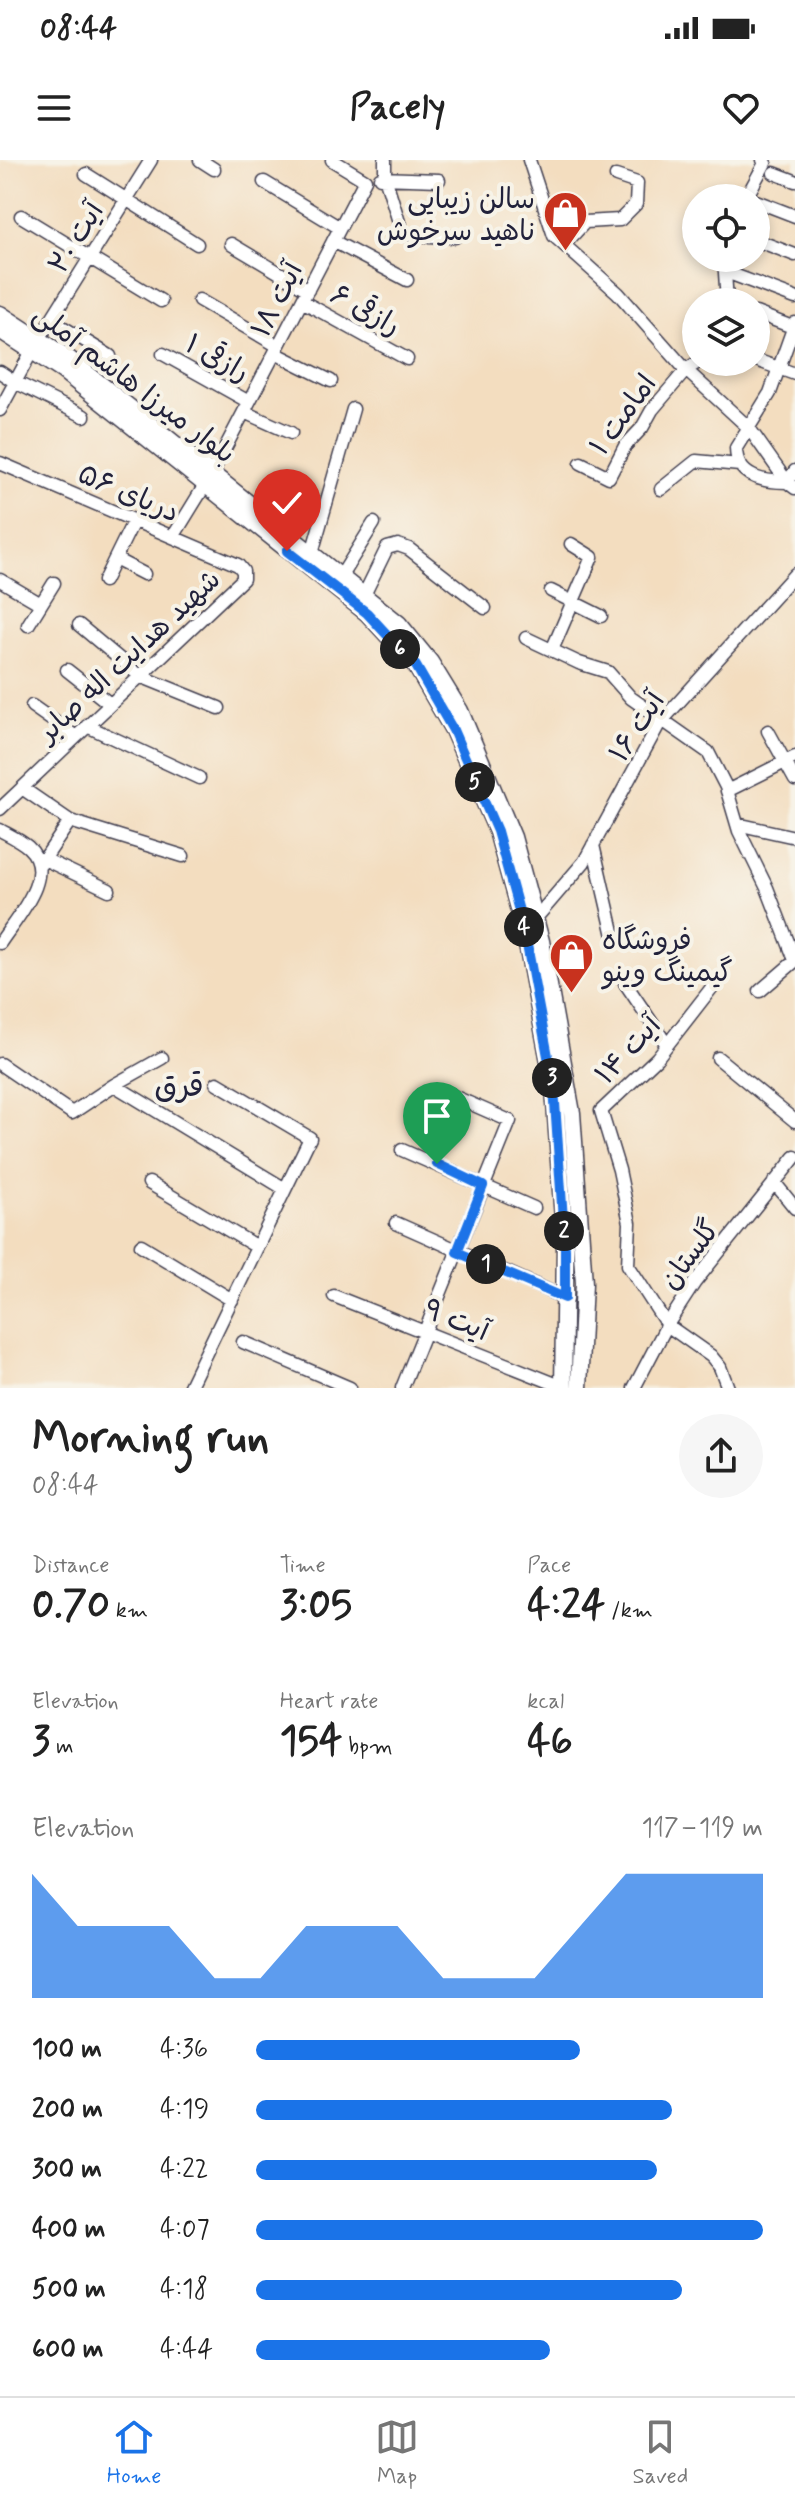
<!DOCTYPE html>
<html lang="en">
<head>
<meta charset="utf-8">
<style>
	body { margin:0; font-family:Mynerve,"Playpen Sans Arabic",sans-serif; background:#f6f6f6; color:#222; height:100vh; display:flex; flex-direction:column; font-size:30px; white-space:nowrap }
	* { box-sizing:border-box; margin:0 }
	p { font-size:26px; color:#767676 }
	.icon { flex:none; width:44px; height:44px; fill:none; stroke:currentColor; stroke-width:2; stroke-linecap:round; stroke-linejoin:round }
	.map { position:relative; height:1228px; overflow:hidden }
	.details { display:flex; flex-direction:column; background:#fff; flex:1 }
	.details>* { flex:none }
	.controls { position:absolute; left:682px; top:24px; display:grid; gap:16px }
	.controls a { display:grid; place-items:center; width:88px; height:88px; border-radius:50%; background:#fff; box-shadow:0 4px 12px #0003; font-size:40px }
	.pin { position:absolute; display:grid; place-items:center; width:68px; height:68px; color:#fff; margin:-82px -34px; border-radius:50% 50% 50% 0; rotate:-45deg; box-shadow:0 0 8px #0007 }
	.pin .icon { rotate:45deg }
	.km { position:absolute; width:40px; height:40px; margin:-20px; border-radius:50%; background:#222; color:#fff; font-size:22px; line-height:40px; text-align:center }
	.round { display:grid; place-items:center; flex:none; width:84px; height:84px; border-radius:42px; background:#f6f6f6 }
	.summary { display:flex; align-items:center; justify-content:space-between; height:136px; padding:0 32px }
	h1 { font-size:44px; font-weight:700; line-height:60px }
	.metrics { display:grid; grid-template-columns:repeat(3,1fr); gap:12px; height:136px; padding:8px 32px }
	.metrics div { display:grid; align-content:center }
	.metrics b { font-size:40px; font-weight:700 }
	.metrics small { font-size:22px; font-weight:400 }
	.metrics p { font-size:22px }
	.chart { height:224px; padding:16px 32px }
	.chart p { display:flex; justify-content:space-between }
	.chart svg { width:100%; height:144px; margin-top:8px; fill:#1a73e8; opacity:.7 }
	ul { padding:0 32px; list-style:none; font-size:26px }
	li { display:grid; grid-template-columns:128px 96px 1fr; align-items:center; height:60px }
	li i { height:20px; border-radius:10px; background:#1a73e8 }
	.status { display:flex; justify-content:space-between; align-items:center; height:56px; padding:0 40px; background:#fff; direction:ltr }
	.status svg { height:22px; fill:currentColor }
	header { display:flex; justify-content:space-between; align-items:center; height:104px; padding:0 32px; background:#fff; font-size:36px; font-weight:700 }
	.menu { display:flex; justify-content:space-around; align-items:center; height:112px; border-top:2px solid #e0e0e0; background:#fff; font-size:22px; color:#767676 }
	.menu a { display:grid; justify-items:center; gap:4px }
	.menu .active { color:#1a73e8 }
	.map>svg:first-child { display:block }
</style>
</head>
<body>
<div class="status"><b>08:44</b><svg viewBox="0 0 49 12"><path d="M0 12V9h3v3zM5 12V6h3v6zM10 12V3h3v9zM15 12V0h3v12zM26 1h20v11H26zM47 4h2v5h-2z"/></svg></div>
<header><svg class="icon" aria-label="menu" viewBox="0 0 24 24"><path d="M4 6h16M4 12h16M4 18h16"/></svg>Pacely<svg class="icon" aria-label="heart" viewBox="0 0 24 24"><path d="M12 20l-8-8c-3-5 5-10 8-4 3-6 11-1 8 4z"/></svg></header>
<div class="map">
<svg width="795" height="1228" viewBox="0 0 795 1228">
	<rect width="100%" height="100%" fill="#f7f3e8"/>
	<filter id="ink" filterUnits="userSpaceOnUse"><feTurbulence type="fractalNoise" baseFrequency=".0125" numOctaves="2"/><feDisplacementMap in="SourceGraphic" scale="16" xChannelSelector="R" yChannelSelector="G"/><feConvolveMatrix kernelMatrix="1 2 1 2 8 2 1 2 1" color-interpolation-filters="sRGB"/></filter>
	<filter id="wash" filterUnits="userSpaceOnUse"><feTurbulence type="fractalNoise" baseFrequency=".006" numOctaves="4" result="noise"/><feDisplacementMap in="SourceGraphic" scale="32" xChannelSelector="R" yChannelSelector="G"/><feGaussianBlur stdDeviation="1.8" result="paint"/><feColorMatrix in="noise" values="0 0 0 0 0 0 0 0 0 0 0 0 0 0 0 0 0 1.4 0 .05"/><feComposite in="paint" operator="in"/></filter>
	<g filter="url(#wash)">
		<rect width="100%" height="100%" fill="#f3ddbf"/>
	</g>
	<g filter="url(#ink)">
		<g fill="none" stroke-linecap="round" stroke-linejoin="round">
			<defs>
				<path id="street" d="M200 0 214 9
					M332 0 365 20
					M385 0V17L403 75 455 77
					M529 0 554 76 618 133 686 210 749 268 787 322 795 311
					M774 13 795 21
					M86 14 197 84
					M380 18 439 20
					M264 22 340 68
					M746 38 765 3 763 0
					M756 41 795 56
					M21 56 161 141
					M756 80 795 95
					M333 81 407 120
					M231 84 308 130
					M564 85 585 62 620 60 636 44 637 23 616 16
					M724 98 727 142
					M734 115 795 138
					M199 140 278 186
					M302 141 407 199
					M756 153 795 168
					M51 160 110 196
					M795 163 770 233 736 288C736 318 764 322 787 322L795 328
					M39 179 151 0
					M275 193 331 221
					M163 194 249 242
					M756 200 795 214
					M0 212 15 222 84 256
					M0 250 32 191
					M244 252 291 273
					M0 303 238 405 243 411V419L0 649
					M581 303 609 317 625 286 642 268 652 250 686 210 698 202
					M212 313 365 20
					M661 329 696 301 740 305
					M173 377 205 325
					M312 393 353 249
					M115 399 144 414
					M341 416 374 363
					M0 420 41 444
					M104 421 134 360
					M551 431 601 456
					M364 435 387 388 398 385 409 389 485 448
					M28 465 54 423
					M79 465 140 516 219 548
					M526 478 579 503 608 512 631 538 708 592 726 627 739 671 767 728 795 800
					M552 490 592 397 571 384
					M67 510 110 544
					M32 546 76 577
					M87 566 199 618
					M768 571 795 620
					M22 628 70 661 183 696
					M727 631 795 597
					M737 664 795 677
					M0 670C9 675 20 680 28 687 58 714 16 758 0 783
					M593 685 615 780
					M44 699 109 730
					M41 704 70 661
					M535 759 584 702 659 564 795 414
					M717 821 657 898 601 951 619 1010 630 1063 628 1105 667 1165 711 1196 720 1207 728 1228
					M625 823 667 885
					M760 831 795 801
					M718 898 795 961
					M0 904 72 953 114 925 285 1029
					M114 925 162 898
					M402 990 534 1048
					M774 1022 795 1048
					M149 1023 257 1087
					M396 1063 565 1138
					M141 1085 232 1140
					M334 1136 563 1227
					M243 1182 350 1228
					M189 1228 310 978 217 923
					M402 1228 510 961 444 932
					M634 1228 667 1165 695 1122 795 997"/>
				<path id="secondary" d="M0 154 69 199 399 464 430 502 460 551 513 677 541 781 572 953 584 1123 579 1228
					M0 170 63 211 367 453 416 506 453 570 497 671 524 769 554 928 565 1089 563 1228"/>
			</defs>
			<use href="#street" stroke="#413e4f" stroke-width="15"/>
			<use href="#secondary" stroke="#413e4f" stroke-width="19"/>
			<use href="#street" stroke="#fff" stroke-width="12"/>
			<use href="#secondary" stroke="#fff" stroke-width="16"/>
		</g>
	</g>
	<g fill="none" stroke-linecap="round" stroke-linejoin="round" filter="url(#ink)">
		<defs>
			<path id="route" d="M287 391 367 453 416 506 453 570 497 671 524 769 554 928 565 1089V1138L457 1092 483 1026 437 1004"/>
		</defs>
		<use href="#route" stroke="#fff" stroke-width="16"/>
		<use href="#route" stroke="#1a73e8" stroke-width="10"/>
	</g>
	<defs>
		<symbol id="shop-pin" viewBox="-11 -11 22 30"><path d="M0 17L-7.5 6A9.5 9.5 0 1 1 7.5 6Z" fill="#c8321e" stroke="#f7f3e8"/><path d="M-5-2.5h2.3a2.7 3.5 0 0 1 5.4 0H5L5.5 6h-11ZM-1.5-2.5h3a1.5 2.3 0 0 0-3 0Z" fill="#fff"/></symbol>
	</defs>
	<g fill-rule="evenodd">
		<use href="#shop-pin" x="540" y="28" width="51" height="69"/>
		<use href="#shop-pin" x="546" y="770" width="51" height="69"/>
	</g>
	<g text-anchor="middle" stroke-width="8" stroke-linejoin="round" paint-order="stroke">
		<g font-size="28" fill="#22223b" stroke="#f7f3e8" text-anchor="end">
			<text x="535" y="48">سالن زیبایی<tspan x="535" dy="32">ناهید سرخوش</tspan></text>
			<text x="602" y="789" text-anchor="start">فروشگاه<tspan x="602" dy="32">گیمینگ وینو</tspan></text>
		</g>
		<g font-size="28" fill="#22223b" stroke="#f7f3e8">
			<text transform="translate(75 77) rotate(-58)" y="10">آیت ۲۰</text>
			<text transform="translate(276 139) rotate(-63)" y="10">آیت ۱۸</text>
			<text transform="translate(366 149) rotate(29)" y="10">رازقی ۶</text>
			<text transform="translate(218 197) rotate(29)" y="10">رازقی ۱</text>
			<text transform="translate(135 223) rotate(37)" y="10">بلوار میرزا هاشم آملی</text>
			<text transform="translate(622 254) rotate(-54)" y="10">امامت ۱</text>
			<text transform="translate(129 332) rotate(23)" y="10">دریای ۵۶</text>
			<text transform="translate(128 495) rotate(-43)" y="10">شهید هدایت اله صابر</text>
			<text transform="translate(636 566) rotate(-57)" y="10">آیت ۱۶</text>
			<text transform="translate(627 889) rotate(-47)" y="10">آيت ۱۴</text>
			<text transform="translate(689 1094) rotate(-53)" y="10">گلستان</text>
			<text transform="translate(457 1159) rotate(22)" y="10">آیت ۹</text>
		</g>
		<g font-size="32" fill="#22223b" stroke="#f7f3e8">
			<text x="179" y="936">قرق</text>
		</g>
	</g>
</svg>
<div class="controls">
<a><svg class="icon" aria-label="locate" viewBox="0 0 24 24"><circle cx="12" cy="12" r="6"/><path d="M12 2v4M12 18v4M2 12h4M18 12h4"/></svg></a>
<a><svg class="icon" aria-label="layers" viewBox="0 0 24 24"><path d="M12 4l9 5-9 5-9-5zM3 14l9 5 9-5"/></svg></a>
</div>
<div class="pin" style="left:437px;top:1004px;background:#1e9e55"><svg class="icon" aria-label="arrive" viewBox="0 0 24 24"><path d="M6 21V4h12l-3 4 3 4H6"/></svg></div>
<div class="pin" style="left:287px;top:391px;background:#d93025"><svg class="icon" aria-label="check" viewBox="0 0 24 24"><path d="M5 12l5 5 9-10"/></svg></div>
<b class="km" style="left:486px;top:1104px">1</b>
<b class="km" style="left:564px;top:1071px">2</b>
<b class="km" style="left:552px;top:918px">3</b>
<b class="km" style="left:524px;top:767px">4</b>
<b class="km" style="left:475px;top:622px">5</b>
<b class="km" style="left:400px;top:489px">6</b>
</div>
<section class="details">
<div class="summary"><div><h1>Morning run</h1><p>08:44</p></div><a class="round"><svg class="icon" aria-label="share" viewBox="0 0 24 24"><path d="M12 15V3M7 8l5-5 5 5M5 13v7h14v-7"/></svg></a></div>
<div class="metrics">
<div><p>Distance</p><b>0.70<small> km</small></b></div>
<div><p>Time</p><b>3:05</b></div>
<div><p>Pace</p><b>4:24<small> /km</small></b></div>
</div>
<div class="metrics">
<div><p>Elevation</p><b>3<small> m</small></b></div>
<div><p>Heart rate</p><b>154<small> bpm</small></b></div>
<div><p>kcal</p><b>46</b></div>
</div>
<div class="chart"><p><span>Elevation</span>117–119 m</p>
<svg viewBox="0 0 160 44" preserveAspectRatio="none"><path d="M0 44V6L10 22L20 22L30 22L40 38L50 38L60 22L70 22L80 22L90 38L100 38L110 38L120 22L130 6L140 6L150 6L160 6V44z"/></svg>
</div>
<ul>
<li><b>100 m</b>4:36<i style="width:64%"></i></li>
<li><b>200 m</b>4:19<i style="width:82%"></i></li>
<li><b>300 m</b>4:22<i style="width:79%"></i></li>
<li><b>400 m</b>4:07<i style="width:100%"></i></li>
<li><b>500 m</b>4:18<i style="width:84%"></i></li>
<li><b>600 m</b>4:44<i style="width:58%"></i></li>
</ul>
</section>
<nav class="menu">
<a class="active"><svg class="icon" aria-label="home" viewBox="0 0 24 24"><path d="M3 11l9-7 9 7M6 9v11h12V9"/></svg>Home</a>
<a><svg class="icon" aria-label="map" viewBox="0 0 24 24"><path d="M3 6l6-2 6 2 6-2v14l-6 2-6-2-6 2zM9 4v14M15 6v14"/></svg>Map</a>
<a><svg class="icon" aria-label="saved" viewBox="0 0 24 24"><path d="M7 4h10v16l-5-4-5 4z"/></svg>Saved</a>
</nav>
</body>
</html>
